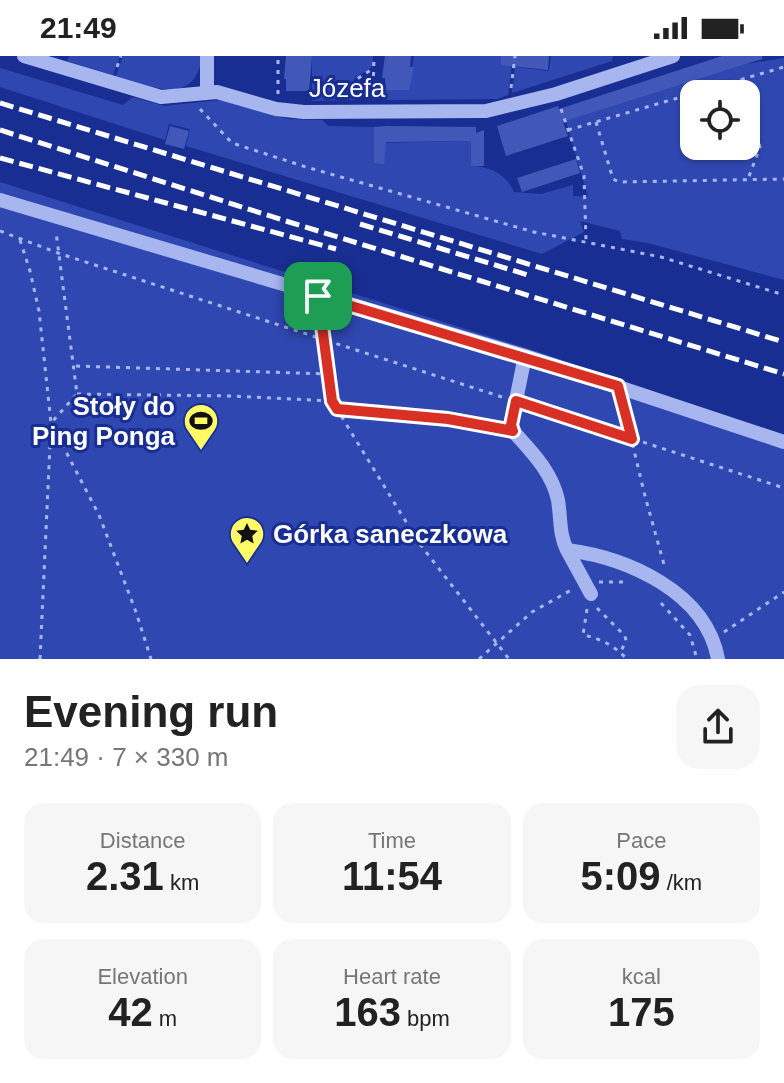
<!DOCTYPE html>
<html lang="en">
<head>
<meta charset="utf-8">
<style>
	body { margin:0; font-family:Arial,sans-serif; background:#f6f6f6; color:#222; height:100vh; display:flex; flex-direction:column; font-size:30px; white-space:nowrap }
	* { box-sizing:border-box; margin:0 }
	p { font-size:26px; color:#767676 }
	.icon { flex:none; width:44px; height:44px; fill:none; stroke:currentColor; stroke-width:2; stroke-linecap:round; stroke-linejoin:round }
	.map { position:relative; height:603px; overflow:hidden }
	.sheet { display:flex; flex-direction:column; background:#fff; flex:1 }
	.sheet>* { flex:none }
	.tools { position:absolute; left:680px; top:24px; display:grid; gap:16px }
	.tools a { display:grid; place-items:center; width:80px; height:80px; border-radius:16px; background:#fff; box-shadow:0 2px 6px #0004; font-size:40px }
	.pin { position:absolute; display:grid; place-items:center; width:68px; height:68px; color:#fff; margin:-34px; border-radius:16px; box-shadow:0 4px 12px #0006 }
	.round { display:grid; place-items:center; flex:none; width:84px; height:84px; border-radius:24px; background:#f6f6f6 }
	.headline { display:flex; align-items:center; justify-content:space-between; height:136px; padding:0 24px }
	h1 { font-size:44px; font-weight:700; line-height:60px }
	.metrics { display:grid; grid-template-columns:repeat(3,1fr); gap:12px; height:136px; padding:8px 24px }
	.metrics div { display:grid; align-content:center; border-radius:20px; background:#f6f6f6; text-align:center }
	.metrics b { font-size:40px; font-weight:700 }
	.metrics small { font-size:22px; font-weight:400 }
	.metrics p { font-size:22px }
	.status { display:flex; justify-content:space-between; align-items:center; height:56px; padding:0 40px; background:#fff; direction:ltr }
	.status svg { height:22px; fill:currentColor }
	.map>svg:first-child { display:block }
</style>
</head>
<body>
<div class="status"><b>21:49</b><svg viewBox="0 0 49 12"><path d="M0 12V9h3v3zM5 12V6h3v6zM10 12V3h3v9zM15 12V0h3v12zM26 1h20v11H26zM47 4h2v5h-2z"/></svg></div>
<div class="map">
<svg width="784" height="603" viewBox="0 0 784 603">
	<rect width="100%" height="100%" fill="#192e92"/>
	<path fill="#2f48b1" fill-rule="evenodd" d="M69 0H120L113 19 67 5Z
		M123 0H202C195 53 149 29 116 20Z
		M312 0H373V10L354 23V44L312 45Z
		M414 0H513L508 39 497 43 386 44V34H409C408 20 413 13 414 0Z
		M551 0H613L612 5 512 37 515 11 549 15Z
		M784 2V224L648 187 622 183 620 175 580 165 584 176 542 198 186 90 190 73 169 68 165 84 0 31V12L123 49 133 41 164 50 221 44 288 63 322 64 328 70 374 71V87L471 85V110C490 110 507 119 514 136L541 138 573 129V140L588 141 566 65 746 8ZM694 38H746V90H694Z
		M0 126 548 299 784 381V603H0Z"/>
	<path fill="#4158b9" d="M286 0H312L309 35H286V23H284Z
		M385 0H411L410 11H414L409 34H386L385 22H382Z
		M501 0H549L548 14 501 9Z
		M722 0H762V3L563 66 568 80 506 100 497 70 558 50 559 53Z
		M170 70 189 75 184 93 165 88Z
		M387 70 476 71V77L484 74V110H471V85L386 86 384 108 374 107V71Z
		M576 103 580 117 522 136 517 122Z"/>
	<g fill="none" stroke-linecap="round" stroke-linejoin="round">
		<path stroke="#a8b6f0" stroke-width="3" stroke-dasharray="4 6" stroke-linecap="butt" d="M117 11 121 0
			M741 23 746 38
			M511 32 515 0
			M278 38V0
			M373 40 374 0
			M746 40 760 91 748 123
			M356 42 357 23 374 12
			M200 53 232 87 306 111 534 176 661 201 784 239
			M561 53 584 120 586 185
			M596 66 613 123 619 126 784 123
			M568 74 784 11
			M0 175 58 197 322 283 320 256
			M20 184 30 215 39 255 51 367 99 459 136 556 151 603
			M76 310 328 318
			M77 338 231 340 332 345
			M502 341 322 283 332 345 419 487 509 603
			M529 349 784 432
			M623 349 645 440 665 512
			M338 353 448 363 497 372
			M599 526H623
			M661 547 690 579 697 603
			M597 552 625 580 626 585 621 595
			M587 553 583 579C602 583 613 589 627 603
			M724 576 784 536
			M40 603 51 367 77 338 56 176
			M479 603 532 556 573 533"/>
		<path stroke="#a8b6f0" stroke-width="14" d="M24 0 161 41 217 36 276 53 304 56 486 55 556 38 673 0
			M207 36V0
			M0 144 525 300 784 386
			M525 300 511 369 513 375C532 396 552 416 558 444 561 462 559 478 567 494
			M591 538 567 494C628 502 706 536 718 603"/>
		<path stroke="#fff" stroke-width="5" stroke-dasharray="14 6" stroke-linecap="butt" d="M0 47 784 286
			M0 74 289 166 784 318
			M0 102 336 193
			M360 168 528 219"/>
	</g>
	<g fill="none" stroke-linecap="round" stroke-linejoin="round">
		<defs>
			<path id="route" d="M318 240 618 330 632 383 516 345 511 369 513 375 448 363 337 353 332 345Z"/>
		</defs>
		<use href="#route" stroke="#fff" stroke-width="16"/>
		<use href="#route" stroke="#d93025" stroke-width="10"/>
	</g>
	<defs>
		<symbol id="stadium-pin" viewBox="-11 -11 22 30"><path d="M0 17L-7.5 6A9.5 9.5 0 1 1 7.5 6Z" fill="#fffb67" stroke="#192e92"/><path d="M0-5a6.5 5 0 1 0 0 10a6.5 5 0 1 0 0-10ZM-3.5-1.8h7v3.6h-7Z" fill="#111"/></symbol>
		<symbol id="sight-pin" viewBox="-11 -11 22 30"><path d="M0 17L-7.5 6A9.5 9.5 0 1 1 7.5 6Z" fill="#fffb67" stroke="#192e92"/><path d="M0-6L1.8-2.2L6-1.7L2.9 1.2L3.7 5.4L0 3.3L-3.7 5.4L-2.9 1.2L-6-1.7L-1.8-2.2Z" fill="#111"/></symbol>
	</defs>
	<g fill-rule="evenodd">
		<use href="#stadium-pin" x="181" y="345" width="40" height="54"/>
		<use href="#sight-pin" x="227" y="458" width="40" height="54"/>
	</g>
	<g text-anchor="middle" stroke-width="6" stroke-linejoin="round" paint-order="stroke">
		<g font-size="26" fill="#fff" stroke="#192e92">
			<text x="347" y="41">Józefa</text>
		</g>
		<g font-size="26" font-weight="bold" fill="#fff" stroke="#192e92" text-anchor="end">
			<text x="175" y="359">Stoły do<tspan x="175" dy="30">Ping Ponga</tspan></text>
			<text x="273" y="487" text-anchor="start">Górka saneczkowa</text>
		</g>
	</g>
</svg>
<div class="tools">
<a><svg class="icon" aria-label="locate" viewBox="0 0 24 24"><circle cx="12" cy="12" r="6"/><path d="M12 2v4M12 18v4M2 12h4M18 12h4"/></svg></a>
</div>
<div class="pin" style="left:318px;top:240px;background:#1e9e55"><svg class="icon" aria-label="arrive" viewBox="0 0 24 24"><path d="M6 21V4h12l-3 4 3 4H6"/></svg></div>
</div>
<section class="sheet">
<div class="headline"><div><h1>Evening run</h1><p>21:49 · 7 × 330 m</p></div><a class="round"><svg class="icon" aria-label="share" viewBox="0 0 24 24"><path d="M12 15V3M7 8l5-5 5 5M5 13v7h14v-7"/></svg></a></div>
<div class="metrics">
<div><p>Distance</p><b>2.31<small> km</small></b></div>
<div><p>Time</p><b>11:54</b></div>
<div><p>Pace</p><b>5:09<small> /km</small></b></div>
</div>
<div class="metrics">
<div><p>Elevation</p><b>42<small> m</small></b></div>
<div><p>Heart rate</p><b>163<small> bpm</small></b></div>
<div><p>kcal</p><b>175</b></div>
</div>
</section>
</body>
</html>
